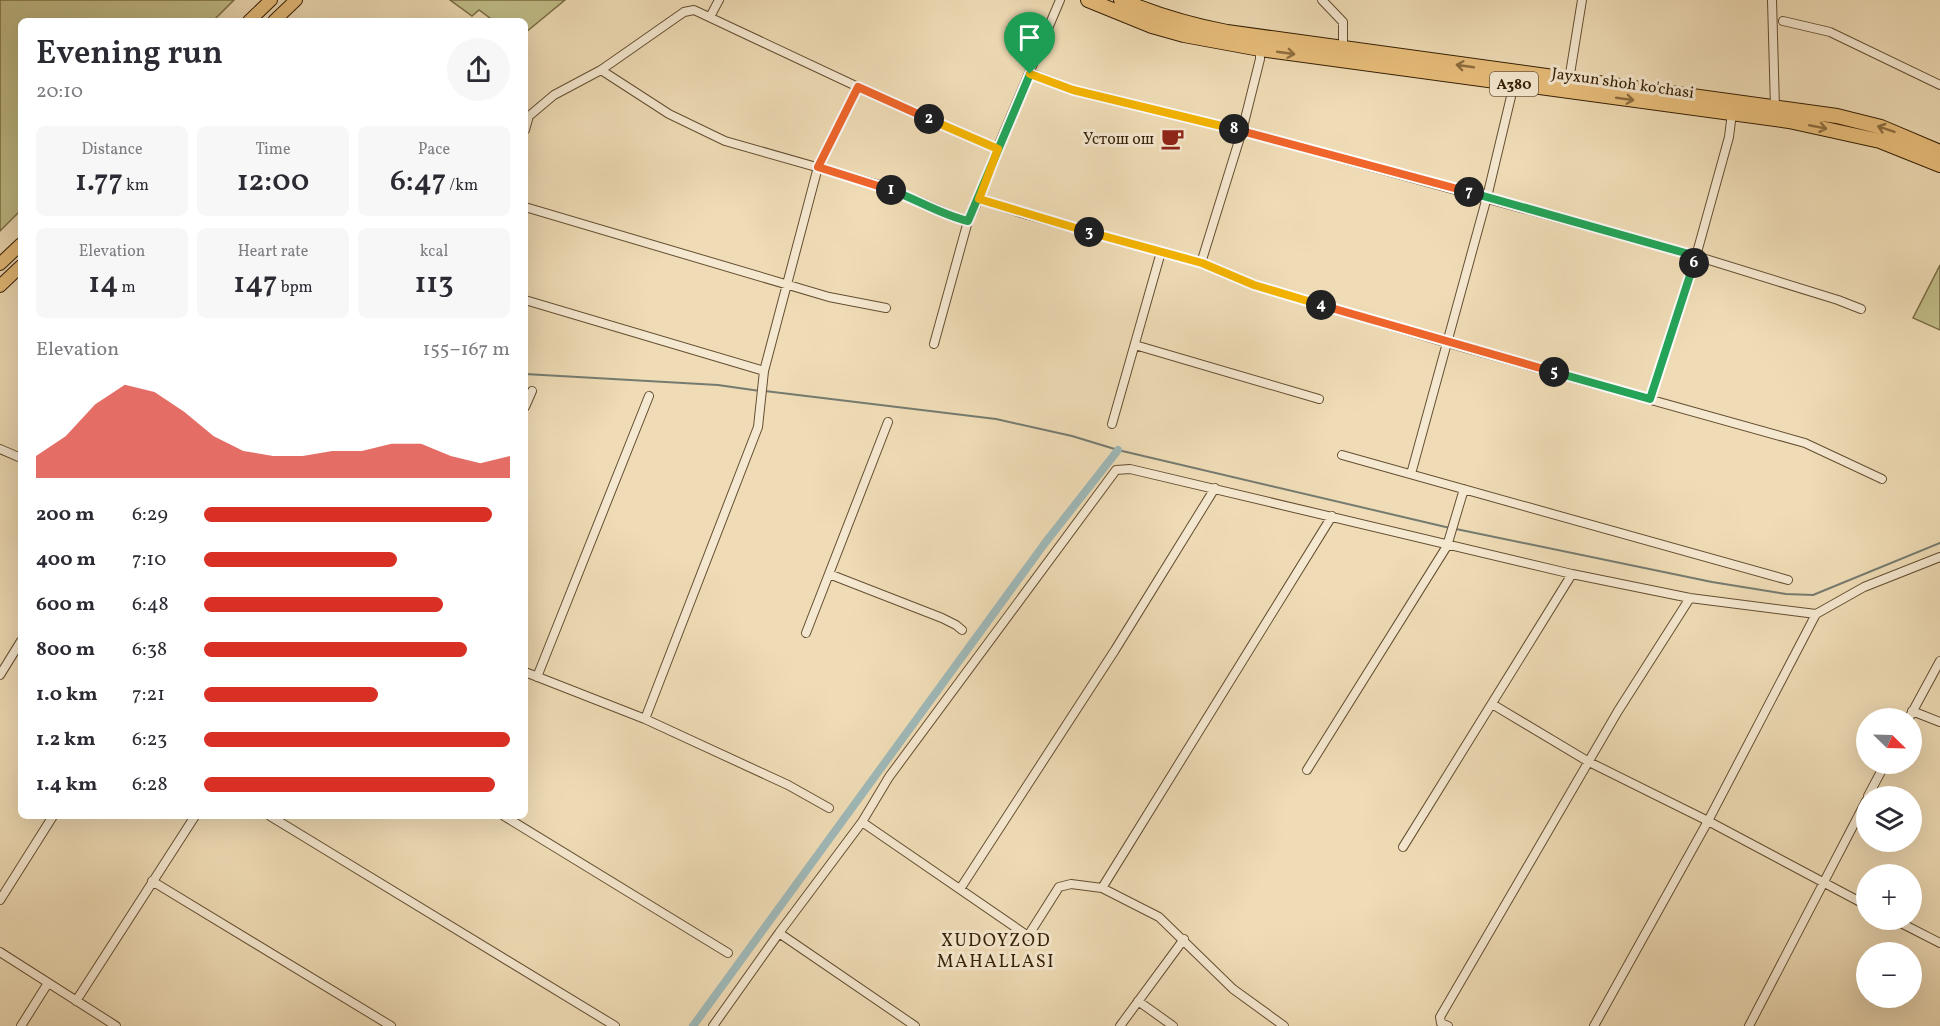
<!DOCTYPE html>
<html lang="en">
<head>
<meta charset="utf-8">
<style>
	body { margin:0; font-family:Vollkorn,serif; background:#f7f7f7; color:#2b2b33; height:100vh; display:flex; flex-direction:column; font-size:22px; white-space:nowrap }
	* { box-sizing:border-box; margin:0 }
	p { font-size:20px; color:#7c7c81 }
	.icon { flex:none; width:33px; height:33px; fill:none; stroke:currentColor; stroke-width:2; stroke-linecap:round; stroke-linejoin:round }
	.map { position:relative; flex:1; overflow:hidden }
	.sheet { position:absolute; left:18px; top:18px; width:510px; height:801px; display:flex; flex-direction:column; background:#fff; border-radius:9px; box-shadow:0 6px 24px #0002 }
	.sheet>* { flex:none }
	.needle { width:39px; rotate:113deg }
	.controls { position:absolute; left:1856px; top:708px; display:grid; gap:12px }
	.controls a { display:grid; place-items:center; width:66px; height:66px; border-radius:50%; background:#fff; box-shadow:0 6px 24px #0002; font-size:30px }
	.pin { position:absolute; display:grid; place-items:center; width:51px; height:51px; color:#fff; margin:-62px -26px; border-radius:50% 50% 50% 0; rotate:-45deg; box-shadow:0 0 6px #0007 }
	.pin .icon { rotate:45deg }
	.km { position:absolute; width:30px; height:30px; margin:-15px; border-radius:50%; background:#222; color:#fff; font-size:16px; line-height:30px; text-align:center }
	.round { display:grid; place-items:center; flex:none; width:63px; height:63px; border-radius:32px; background:#f7f7f7 }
	.headline { display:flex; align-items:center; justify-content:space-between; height:102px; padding:0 18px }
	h1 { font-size:33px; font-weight:600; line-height:45px }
	.figures { display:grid; grid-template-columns:repeat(3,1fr); gap:9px; height:102px; padding:6px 18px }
	.figures div { display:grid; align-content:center; border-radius:9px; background:#f7f7f7; text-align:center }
	.figures b { font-size:30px; font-weight:600 }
	.figures small { font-size:16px; font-weight:400 }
	.figures p { font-size:16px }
	.chart { height:168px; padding:12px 18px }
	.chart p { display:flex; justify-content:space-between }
	.chart svg { width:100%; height:108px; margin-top:6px; fill:#d93025; opacity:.7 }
	ul { padding:0 18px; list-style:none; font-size:20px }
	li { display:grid; grid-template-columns:96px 72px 1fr; align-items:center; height:45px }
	li i { height:15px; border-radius:8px; background:#d93025 }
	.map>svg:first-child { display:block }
</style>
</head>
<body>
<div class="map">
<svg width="1940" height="1026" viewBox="0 0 1940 1026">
	<rect width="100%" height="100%" fill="#efdcb6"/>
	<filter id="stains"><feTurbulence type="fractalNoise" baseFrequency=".00333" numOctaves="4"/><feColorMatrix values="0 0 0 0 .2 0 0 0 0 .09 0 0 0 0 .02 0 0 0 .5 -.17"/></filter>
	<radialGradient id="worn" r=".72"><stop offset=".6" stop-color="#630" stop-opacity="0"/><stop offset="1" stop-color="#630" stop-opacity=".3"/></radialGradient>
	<path fill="#c1be89" stroke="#7b6e46" stroke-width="1.5" d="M0 0H234L213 21H21V210L0 231Z
		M450 0H565L525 33V21H494L479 10 472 16Z
		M1940 265V330L1913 318Z"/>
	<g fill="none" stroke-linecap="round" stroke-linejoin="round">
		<path stroke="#757b70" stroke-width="2" d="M525 374 718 385 760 391
			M765 391 996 419 1072 436 1118 450 1450 528
			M1456 529 1712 582 1786 594 1813 595 1940 543"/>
		<path stroke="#9fb9b8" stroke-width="8" d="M693 1026 1045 543 1118 450"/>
		<defs>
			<path id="minor" d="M1322 0 1343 22V48
				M1772 0 1775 108
				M710 17 719 0
				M1783 21 1830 32 1940 85
				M601 70 669 114 725 141 876 184 919 201 957 218 968 221
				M1030 73 1073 90 1242 131 1696 256 1838 300 1861 309
				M1569 80 1582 0
				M525 130 529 116 554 95 601 70 684 12 694 10 858 87 997 149
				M979 199 1021 213 1201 263 1254 285 1448 343 1805 443 1882 479
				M525 207 829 297 886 308
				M1201 263 1242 131 1260 59V49
				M525 300 764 371
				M934 344 968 221 979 199 997 149 1060 0
				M1135 345 1319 399
				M1650 399 1696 256 1729 137 1732 113
				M525 407 532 391
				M1112 424 1161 252
				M0 449 21 458
				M1342 455 1788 580
				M1411 474 1487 197 1514 84
				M829 574 942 618 956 625 962 630
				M806 633 888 422
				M525 672 645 719 788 785 829 808
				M0 675 21 641
				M537 677 649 396
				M1492 704 1589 762 1708 821 1866 905
				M1912 711 1940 722
				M1909 718 1940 661
				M645 719 758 427 764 371 818 167 858 87
				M1307 770 1447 546 1464 489
				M1868 796 1885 764
				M270 816 615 1026
				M504 816 728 953
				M862 822 1028 936 1059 887 1071 884 1102 888 1159 917 1233 989 1284 1026
				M1403 847 1572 574
				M152 881 391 1026
				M1102 888 1332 516
				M960 889 1115 650 1215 488
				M0 900 53 816
				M1895 920 1940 943
				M779 933 915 1026
				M0 952 116 1026
				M76 1001 195 816
				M1138 1001 1173 1026
				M21 1026 48 983
				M713 1026 779 933 862 822 889 777 1116 470 1130 469 1572 574 1690 598 1816 614 1864 587 1940 557
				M1120 1026 1184 939
				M1448 1026 1441 1023 1440 1017 1618 711 1690 598
				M1594 1026 1708 821 1816 614
				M1749 1026 1866 801"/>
			<path id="primary" d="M249 21 271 0
				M274 21 296 0
				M0 264 21 244
				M0 286 21 266"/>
			<path id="trunk" d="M1088 0 1152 26 1184 35 1260 49 1789 121 1880 141 1940 165
				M1121 0C1156 15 1190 25 1227 32L1837 116 1881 127 1940 152"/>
		</defs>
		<use href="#minor" stroke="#644e30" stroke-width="10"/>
		<use href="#primary" stroke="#351f04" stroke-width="14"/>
		<use href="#trunk" stroke="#351f04" stroke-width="16"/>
		<use href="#minor" stroke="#f5e8d0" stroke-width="8"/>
		<use href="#primary" stroke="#e8be7b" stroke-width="12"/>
		<use href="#trunk" stroke="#e8be7b" stroke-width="14"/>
	</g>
	<defs><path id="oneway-shaft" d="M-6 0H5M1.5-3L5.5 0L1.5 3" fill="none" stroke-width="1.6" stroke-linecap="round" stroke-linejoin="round" transform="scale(1.5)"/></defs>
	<g stroke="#8e6e40">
		<use href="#oneway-shaft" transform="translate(1286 53) rotate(8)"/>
		<use href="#oneway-shaft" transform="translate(1465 66) rotate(-172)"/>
		<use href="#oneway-shaft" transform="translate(1625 99) rotate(8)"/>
		<use href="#oneway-shaft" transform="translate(1818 127) rotate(11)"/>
		<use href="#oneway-shaft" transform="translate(1886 129) rotate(-161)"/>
	</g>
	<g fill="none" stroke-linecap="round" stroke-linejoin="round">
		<defs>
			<path id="split-1" d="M891 190C916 199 944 216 968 221L1030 74"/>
			<path id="split-2" d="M891 190 818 167 858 87 929 119"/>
			<path id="split-3" d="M929 119 998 149 979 199 1089 232"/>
			<path id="split-4" d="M1089 232 1202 263 1254 285 1321 305"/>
			<path id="split-5" d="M1321 305 1554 372"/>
			<path id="split-6" d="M1554 372 1650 399 1694 263"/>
			<path id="split-7" d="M1469 192 1696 256 1694 263"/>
			<path id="split-8" d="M1234 129 1469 192"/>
			<path id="split-9" d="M1030 74 1073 90 1234 129"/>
		</defs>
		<use href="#split-1" stroke="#fff" stroke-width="12"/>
		<use href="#split-2" stroke="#fff" stroke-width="12"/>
		<use href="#split-3" stroke="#fff" stroke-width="12"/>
		<use href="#split-4" stroke="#fff" stroke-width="12"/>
		<use href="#split-5" stroke="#fff" stroke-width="12"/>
		<use href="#split-6" stroke="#fff" stroke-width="12"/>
		<use href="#split-7" stroke="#fff" stroke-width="12"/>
		<use href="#split-8" stroke="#fff" stroke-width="12"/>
		<use href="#split-9" stroke="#fff" stroke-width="12"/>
		<use href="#split-1" stroke="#22a559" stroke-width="8"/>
		<use href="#split-2" stroke="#f0652b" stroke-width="8"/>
		<use href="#split-3" stroke="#f5b400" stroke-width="8"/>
		<use href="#split-4" stroke="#f5b400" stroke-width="8"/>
		<use href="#split-5" stroke="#f0652b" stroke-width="8"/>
		<use href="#split-6" stroke="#22a559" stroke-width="8"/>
		<use href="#split-7" stroke="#22a559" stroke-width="8"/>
		<use href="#split-8" stroke="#f0652b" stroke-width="8"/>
		<use href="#split-9" stroke="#f5b400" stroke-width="8"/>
	</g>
	<defs>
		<symbol id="cafe-bare" viewBox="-9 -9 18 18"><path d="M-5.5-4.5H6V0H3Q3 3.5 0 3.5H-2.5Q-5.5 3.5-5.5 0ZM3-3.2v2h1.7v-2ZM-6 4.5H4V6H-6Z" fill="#8f2418" stroke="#f5e8d0" stroke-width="2.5" paint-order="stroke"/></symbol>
	</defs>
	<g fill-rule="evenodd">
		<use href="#cafe-bare" x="1156" y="122" width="33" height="33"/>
	</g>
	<g text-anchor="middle" stroke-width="6" stroke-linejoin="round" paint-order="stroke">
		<rect fill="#f5e8d0" stroke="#6f5b41" stroke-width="1.5" x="1490" y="72" width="48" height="24" rx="4.5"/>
		<g font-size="15" font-weight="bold" fill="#351f04">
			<text x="1514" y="89">A380</text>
		</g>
		<g font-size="16" fill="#351f04" stroke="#f5e8d0">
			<text transform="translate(1623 82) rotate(8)" y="6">Jayxun shoh ko'chasi</text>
		</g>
		<g font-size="16" fill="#351f04" stroke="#f5e8d0" text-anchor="end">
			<text x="1154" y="144">Устош ош</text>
		</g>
		<g font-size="18" letter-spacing="1.5" fill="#351f04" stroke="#f5e8d0">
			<text x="996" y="946">XUDOYZOD<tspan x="996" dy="21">MAHALLASI</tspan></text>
		</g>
	</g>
	<rect width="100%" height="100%" filter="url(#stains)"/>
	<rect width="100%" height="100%" fill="url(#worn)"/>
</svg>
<div class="controls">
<a><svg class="needle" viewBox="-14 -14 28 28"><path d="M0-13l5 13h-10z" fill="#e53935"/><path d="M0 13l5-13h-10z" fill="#7c7c81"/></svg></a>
<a><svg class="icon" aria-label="layers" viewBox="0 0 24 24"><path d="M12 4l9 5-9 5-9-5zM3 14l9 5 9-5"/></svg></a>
<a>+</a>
<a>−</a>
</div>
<div class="pin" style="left:1030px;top:74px;background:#1e9e55"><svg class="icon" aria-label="arrive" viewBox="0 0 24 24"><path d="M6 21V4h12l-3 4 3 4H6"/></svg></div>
<b class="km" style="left:891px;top:190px">1</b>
<b class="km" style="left:929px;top:119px">2</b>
<b class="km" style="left:1089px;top:232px">3</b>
<b class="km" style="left:1321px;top:305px">4</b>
<b class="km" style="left:1554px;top:372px">5</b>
<b class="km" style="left:1694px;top:263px">6</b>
<b class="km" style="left:1469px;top:192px">7</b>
<b class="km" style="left:1234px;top:129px">8</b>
<section class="sheet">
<div class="headline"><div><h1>Evening run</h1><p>20:10</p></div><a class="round"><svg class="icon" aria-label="share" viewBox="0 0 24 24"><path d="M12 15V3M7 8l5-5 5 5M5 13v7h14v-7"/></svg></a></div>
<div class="figures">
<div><p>Distance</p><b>1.77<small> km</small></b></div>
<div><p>Time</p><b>12:00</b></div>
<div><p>Pace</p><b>6:47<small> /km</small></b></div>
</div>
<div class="figures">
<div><p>Elevation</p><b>14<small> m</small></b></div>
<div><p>Heart rate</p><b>147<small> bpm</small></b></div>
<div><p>kcal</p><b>113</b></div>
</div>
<div class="chart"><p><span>Elevation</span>155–167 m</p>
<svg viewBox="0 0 160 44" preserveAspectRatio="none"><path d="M0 44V35L10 27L20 14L30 6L40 9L50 17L60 27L70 33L80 35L90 35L100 33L110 33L120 30L130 30L140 35L150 38L160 35V44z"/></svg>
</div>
<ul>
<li><b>200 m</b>6:29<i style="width:94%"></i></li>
<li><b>400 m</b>7:10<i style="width:63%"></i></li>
<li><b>600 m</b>6:48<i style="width:78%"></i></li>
<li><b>800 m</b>6:38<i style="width:86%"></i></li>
<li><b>1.0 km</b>7:21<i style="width:57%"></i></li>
<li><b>1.2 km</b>6:23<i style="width:100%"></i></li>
<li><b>1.4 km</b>6:28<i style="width:95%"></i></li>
</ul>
</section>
</div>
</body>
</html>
